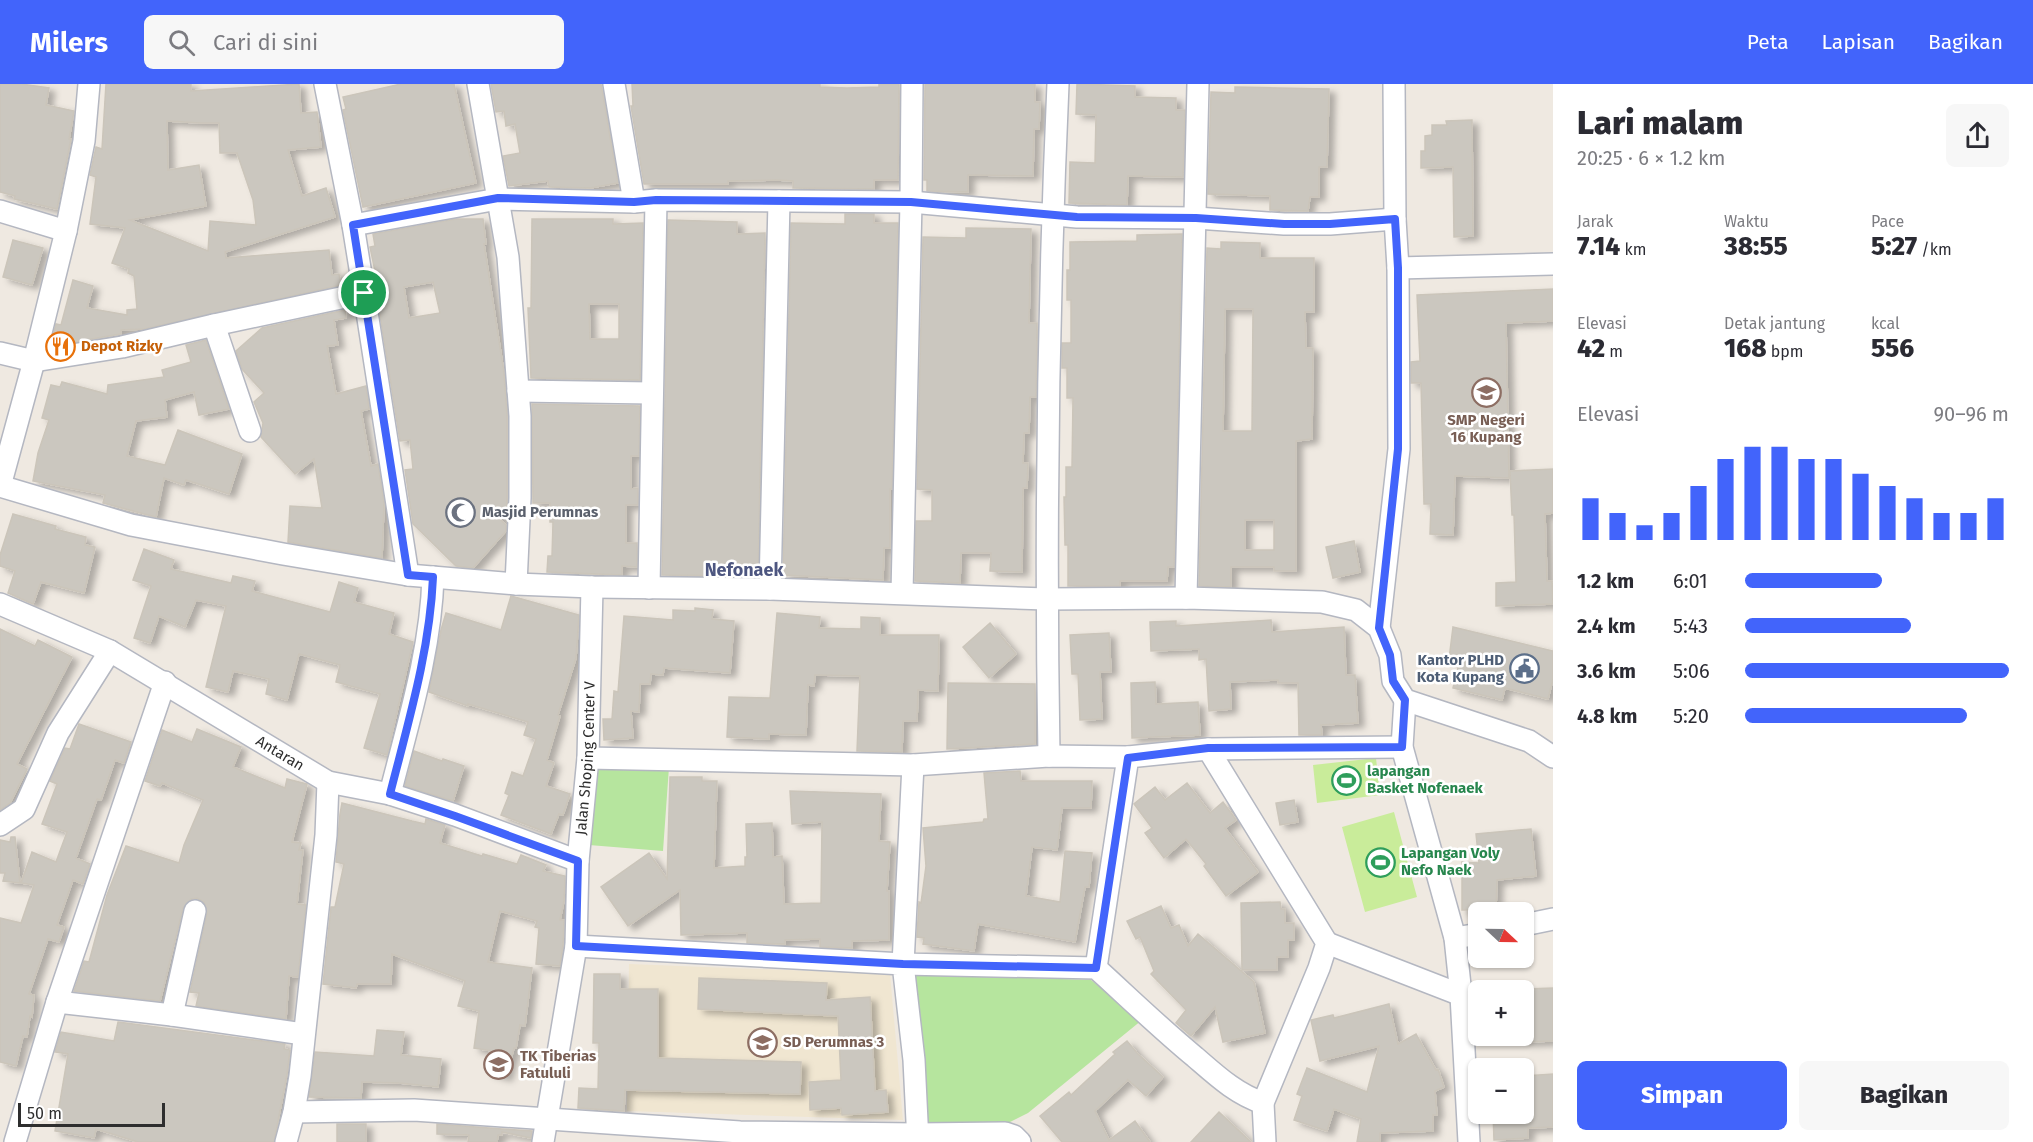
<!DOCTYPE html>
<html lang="id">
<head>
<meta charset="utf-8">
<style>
	body { margin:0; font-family:"Fira Sans",sans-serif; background:#f7f7f7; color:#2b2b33; height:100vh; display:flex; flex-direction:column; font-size:22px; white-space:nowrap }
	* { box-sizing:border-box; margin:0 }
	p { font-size:20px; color:#7c7c81 }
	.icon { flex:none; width:33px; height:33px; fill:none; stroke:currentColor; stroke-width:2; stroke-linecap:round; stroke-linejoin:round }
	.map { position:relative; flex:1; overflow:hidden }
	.details { display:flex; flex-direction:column; background:#fff; width:480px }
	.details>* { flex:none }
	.needle { width:39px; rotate:112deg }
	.buttons { position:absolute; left:1468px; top:818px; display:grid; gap:12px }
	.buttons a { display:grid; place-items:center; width:66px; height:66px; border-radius:9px; background:#fff; box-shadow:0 2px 4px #0004; font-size:30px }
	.scale { position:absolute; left:18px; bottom:15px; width:147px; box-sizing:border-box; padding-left:6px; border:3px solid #2e2e2e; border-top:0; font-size:16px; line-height:21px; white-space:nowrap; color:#2e2e2e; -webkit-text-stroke:4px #fff; paint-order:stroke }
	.pin { position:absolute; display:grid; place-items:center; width:51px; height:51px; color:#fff; margin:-26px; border:3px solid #fff; border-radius:50%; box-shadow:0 2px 6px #0007 }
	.round { display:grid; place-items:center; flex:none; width:63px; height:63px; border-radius:9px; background:#f7f7f7 }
	.overview { display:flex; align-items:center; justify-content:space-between; height:102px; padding:0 24px }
	h1 { font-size:33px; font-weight:800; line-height:45px }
	.metrics { display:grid; grid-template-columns:repeat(3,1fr); gap:9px; height:102px; padding:6px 24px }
	.metrics div { display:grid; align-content:center }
	.metrics b { font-size:26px; font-weight:800 }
	.metrics small { font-size:16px; font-weight:400 }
	.metrics p { font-size:16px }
	.chart { height:168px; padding:12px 24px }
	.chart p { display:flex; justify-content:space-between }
	.chart svg { width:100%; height:108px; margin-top:6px; stroke:#4264fb; stroke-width:6 }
	.cta { display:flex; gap:12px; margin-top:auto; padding:12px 24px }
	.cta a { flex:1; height:69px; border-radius:9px; background:#4264fb; color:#fff; font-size:24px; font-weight:800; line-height:69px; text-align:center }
	.cta a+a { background:#f7f7f7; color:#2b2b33 }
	ul { padding:0 24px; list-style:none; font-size:20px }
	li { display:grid; grid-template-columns:96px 72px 1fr; align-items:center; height:45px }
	li i { height:15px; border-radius:8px; background:#4264fb }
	header { display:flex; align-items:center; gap:36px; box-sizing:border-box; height:84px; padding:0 30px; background:#4264fb; color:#fff }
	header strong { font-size:28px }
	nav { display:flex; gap:33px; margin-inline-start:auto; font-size:21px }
	.search { width:420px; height:54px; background:#f7f7f7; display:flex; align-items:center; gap:15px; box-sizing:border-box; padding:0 21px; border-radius:9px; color:#7c7c81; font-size:22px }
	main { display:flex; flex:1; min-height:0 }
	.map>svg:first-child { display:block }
</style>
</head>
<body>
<header>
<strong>Milers</strong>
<div class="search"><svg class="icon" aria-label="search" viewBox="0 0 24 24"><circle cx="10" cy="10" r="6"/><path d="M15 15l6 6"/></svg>Cari di sini</div>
<nav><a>Peta</a><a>Lapisan</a><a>Bagikan</a></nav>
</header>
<main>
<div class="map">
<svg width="1553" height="1058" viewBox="0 0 1553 1058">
	<defs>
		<filter id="shadow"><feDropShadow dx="6" dy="4" stdDeviation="3" flood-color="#0004"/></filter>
	</defs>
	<rect width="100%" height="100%" fill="#efe9e1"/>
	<path fill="#f0e6d1" d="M629 880 890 890 903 1036 627 1027Z"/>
	<path fill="#b6e59e" d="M595 679 669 683 663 767 589 761Z
		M912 890 1091 896 1142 936 1028 1029 1006 1040 926 1038Z"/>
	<path fill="#c9ec9a" d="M1376 674 1380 711 1317 719 1313 681Z
		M1394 728 1417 813 1365 828 1342 743Z"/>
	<path fill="#cbc7bf" stroke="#cbc5ba" stroke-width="1.5" fill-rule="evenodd" filter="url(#shadow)" d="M0 0H21L49 4 46 21 74 27 69 55H71L57 125 14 115 15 112 0 108Z
		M106 0H191V7L299 0 301 29 317 28 321 63 288 66 302 112 326 104 335 133 225 168 226 174 329 166 332 191 339 190 341 201 144 245 121 246V250H120L69 259 52 256 56 240 61 241 73 196 93 202 87 224 127 231V226L137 225 134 192 128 189 129 185 112 179 125 144 90 140 96 93 90 91 96 63 102 65ZM167 37 200 39H219L220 69H237L253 116 256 141 210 137 208 167 130 136 206 122 199 81 168 86Z
		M401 0H454L476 99 363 123 343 26 346 25 343 13Z
		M491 0H601L618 99 590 104 549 103 548 97 509 102 503 72 520 69 515 40 506 42 504 27 496 28Z
		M632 0H820V3L847 4 879 3V0H899L898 96H874V105L793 104V97L777 96 728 97V100H644L631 22H633Z
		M925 0H1035V18H1040L1039 45H1034L1033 92 968 91V108L927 107V96H924Z
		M1077 0 1135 2V13L1176 14V26H1185L1183 93 1128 92 1127 121 1069 119 1070 78 1095 79 1096 31 1076 30Z
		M1235 3 1329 5 1327 83H1319V113H1310L1308 127 1270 126V112L1208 110 1211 8 1235 9Z
		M1472 36 1473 152 1454 153 1453 83 1421 84V67H1425V52L1432 51V41H1447L1446 37Z
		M845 130H874V139H898L892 405H890V464H884L883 496 783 491 791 139 845 140Z
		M456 135H483L486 160H484L504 289 507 332V426L499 434 506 441V447L473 484 456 482 413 440 405 386 413 385 410 356 400 357 377 212 380 211 370 163 375 162 373 150ZM433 198 440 229 409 234 404 203Z
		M532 135H613V140L643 139 640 296 531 294 528 224H531ZM589 220H619V255H590Z
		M668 136 737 138V150L765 149 758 492 662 491Z
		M966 144 1031 145 1029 239H1037L1036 313H1030L1029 349H1024L1023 379H1028L1027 404H1023L1022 488 990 487 991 469H961L960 499 915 497 916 437H932V406L917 405 923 153 966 154Z
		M1182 150 1174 483H1168L1167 497H1120V502H1068V461H1065L1064 413H1066V383H1072L1073 314H1067V284H1062V259H1071V216H1067V186H1070V158L1137 157V151Z
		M13 156 43 164 32 201 3 193Z
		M1221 158 1260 159V174H1314V228H1305L1306 264H1313L1312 355 1296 357V487H1274V483H1231V503L1199 502 1207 164 1221 165ZM1225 225H1253L1252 347H1223ZM1245 436H1274V466H1245Z
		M1553 205V237L1506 239 1509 394 1455 392 1453 451 1430 450 1431 420H1424L1421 299H1411V278L1420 277 1417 211Z
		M345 226 346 234 334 236 338 261 327 262 336 310 366 302 369 325 361 327 371 382 378 380 384 419 382 474 288 458 290 422 322 424 314 375 295 390 261 353 263 339 254 318 264 309 242 285 236 267 262 244Z
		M206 256 229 325 199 331 194 308 165 316 167 333 136 337 127 372 165 381 178 346 242 370 229 410 186 396 184 401 164 394 156 433 103 419 105 411 33 397 38 369 49 336 42 334 51 301 60 303 62 298 107 310 108 301 164 293 162 286 191 278 186 261Z
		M532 320 640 322 639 372H631V405L638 404V421H626V459H637V483L622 482V491L547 488 548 472H552L553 438H550V419H533Z
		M1553 385V429L1545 430 1547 497H1552L1553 520 1496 522V499L1516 498 1514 431H1512L1510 387Z
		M13 430 56 442 55 445 86 453 85 461 95 463 84 509 41 498 33 520 8 509 15 487 0 482V471Z
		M1354 457 1360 488 1333 494 1326 463Z
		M144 465 174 476 171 485 231 499 233 492 255 497 252 507 330 528 339 498 358 504 354 518 394 529 389 550 413 558 387 671 364 664 380 610 336 598 340 581 299 570 287 616 266 610 269 595 233 587 228 608 206 603 226 522 196 516 185 543 159 532 150 559 134 554 151 502 133 496Z
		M511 512 579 531 576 574 558 631 560 632 547 676 554 679 546 702 570 710 563 731 559 730 551 750 501 731 509 711 505 709 512 688 523 692 536 655 524 651 528 638 468 620V622L429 608 441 546 446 529 501 546Z
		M695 524 713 526 712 535 734 537 730 589 664 584 663 591 651 590 650 600H640L639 628 631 627 633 654 604 656 603 635H612L614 607 618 608 624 532 673 536V526L695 527Z
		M777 529 820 533 819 544 861 545V533L880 534V551H939L938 607 918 606 917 637H903L902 668 857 667 860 592 815 591 814 602 808 601 806 651 769 650V655L727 653 729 613 770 614Z
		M1271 536 1272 548 1344 543 1346 591H1355L1358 639 1321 641 1322 651H1299L1298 599H1278V596L1230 598 1231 625 1209 627 1206 575 1199 576V565L1151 567 1150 538 1176 537V542Z
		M990 539 1016 570 989 594 963 563Z
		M1453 543 1553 567V595L1548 615 1505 604 1502 616 1453 604 1460 576 1449 575Z
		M0 545 35 562 38 556 72 573 17 680 27 685 10 719 0 726Z
		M1109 549 1111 588H1100L1102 635 1080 636 1078 590H1072L1070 551Z
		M1155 598 1156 620 1198 618 1200 651 1132 654 1131 599Z
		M948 599 1035 600V660L947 665Z
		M79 640 131 658 124 679 115 676 101 716 97 715 76 774 90 780 83 800 73 796 57 841 64 843 59 858 48 855 29 910 34 911 32 933 30 932 27 953 23 952 16 982 0 978V834L21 839 34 801 21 799 32 768 56 778 67 748 42 740 57 700 50 697 65 664 70 665Z
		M197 645 241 663 233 683 285 704 287 695 307 700 292 758 301 759 299 766H303L297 820 306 821 298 893 289 892 286 935 196 922 199 909 190 908 207 829 204 818 197 814 191 815 183 824 160 917 74 907 84 877 89 878 107 811 126 762 179 779 184 761 203 716 162 699 160 702 145 697 162 646 192 658Z
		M414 667 442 677 443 675 464 682 453 717 405 702Z
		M1020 687 1021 697H1092L1091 724H1062L1057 766 1032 763 1026 812 1060 818 1065 767 1092 769 1089 803H1085L1075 858 978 840 974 867 923 860 924 854 917 853 919 818 921 819 926 782 923 744 983 738 984 735H988L984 689Z
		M670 693H702V697H717L714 784 745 782V773H747L746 740 772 739 773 773 782 772 784 820 821 819 822 738 792 740 790 707 881 710 879 757 890 758 887 807H889V856L852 857V864L820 863V855L785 856V860L747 859V849L681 851 680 806 628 842 601 803 649 769 667 795Z
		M1187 699 1210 729 1223 718 1236 736 1225 744 1258 788 1226 812 1204 782 1206 780 1186 755 1164 774 1145 749 1152 744 1134 720 1155 703 1165 716Z
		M1294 716 1298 738 1280 741 1276 719Z
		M342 719 412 737 425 740 426 735 445 741 440 759 482 772 483 770 517 780 521 771 546 781 543 787 565 792 564 817 560 836H564L563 861 560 882 536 880 539 844 535 843 537 837 500 827 488 878 532 884 525 942 520 941 516 964H514L506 993 488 988 493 967 474 964 479 927 458 922 465 897 392 870 391 900H357L356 904 323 900 331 823H335L344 780 336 778 340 730Z
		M1531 745 1536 792 1497 796 1496 826H1462V778L1479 779 1476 750Z
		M11 753H15L20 799 3 797 5 789H0V756L10 758Z
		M1280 818 1281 825H1285V839H1294V856H1288V873H1277V886H1242L1241 819Z
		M1161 822 1171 844 1179 841 1188 862 1198 850 1254 898 1265 949 1223 958 1215 923 1191 952 1176 939 1186 926 1151 890 1154 887 1140 853 1136 855 1127 837Z
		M594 890H620V905H658V974L801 978 800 1010 625 1006 624 1027 578 1024 579 1004 598 1005 599 959H593Z
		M699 894 827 899 826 916 870 913 875 1007 886 1006 888 1028 842 1031 841 1024 810 1026 809 998 841 996 838 932 698 925Z
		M1553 904V957L1524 958V905Z
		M1389 920 1398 960 1416 950 1436 986 1438 985 1444 1003 1435 1007 1437 1031H1433V1047L1380 1049V1058H1357L1361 1035 1334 1025 1327 1047 1294 1036 1302 1012 1297 1010 1307 984 1367 1008 1379 962 1320 977 1311 936 1333 931 1334 934Z
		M118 938 285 960 284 965 290 966 287 990 274 1058H138L96 1045 94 1054 55 1047 68 970 55 968 61 948 114 957Z
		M377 946 404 948 401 971 441 975 438 1003 399 999 362 998 361 1014 309 1013 315 968 374 972Z
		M1127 957 1137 969 1163 993 1146 1012 1127 995 1128 996 1095 1027 1109 1056 1135 1037 1150 1058H1062L1040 1032 1069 1008 1071 1011 1115 970 1113 968Z
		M1553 990V1043L1528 1044V1054L1494 1056 1493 1029H1524V992Z
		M1219 1028 1251 1058H1191Z
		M337 1040H366V1058H337Z
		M437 1040 502 1045 532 1047 531 1054 502 1048V1051H498L497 1058H468L469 1051 437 1050Z"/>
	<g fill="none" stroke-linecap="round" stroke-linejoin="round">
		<defs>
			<g id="minor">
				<path d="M325 0 353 141 364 209"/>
				<path d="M478 0 508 173 520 332V414L516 500"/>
				<path d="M614 0 634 118"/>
				<path d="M0 127 66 147"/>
				<path d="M353 141 498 115 634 118 656 116 911 118 1077 133 1196 134 1284 140H1330L1395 135"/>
				<path d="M1398 184 1553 180"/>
				<path d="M214 241 250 347"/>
				<path d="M0 269 34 277 122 263 214 241 364 209 408 491"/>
				<path d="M518 307 651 309"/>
				<path d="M0 402 131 441 283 470 408 491 516 500 592 503 770 505 1046 515 1186 514 1322 518 1356 526 1379 544 1390 571 1393 597 1405 616 1529 657 1553 673"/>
				<path d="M0 402 34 277 66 147 84 57 89 0"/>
				<path d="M649 504 656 116"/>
				<path d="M770 505 779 117"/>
				<path d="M902 509 911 118 912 0"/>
				<path d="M1186 514 1198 0"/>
				<path id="s1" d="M0 520 110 567 328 698 390 710 455 731 578 777"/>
				<path d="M1379 544 1399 365 1398 184 1395 135 1394 0"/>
				<path d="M1405 616 1402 663 1455 854 1461 911 1469 1058"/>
				<path d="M1208 665 1402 663"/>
				<path d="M1049 672C1045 448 1048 224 1058 0"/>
				<path d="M588 674 913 681 1049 672 1128 673"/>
				<path d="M913 681 903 880 1096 884C1129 914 1161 945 1195 973 1217 992 1236 1010 1263 1019"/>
				<path d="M390 710C408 639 431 566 433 493"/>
				<path d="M0 741 24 725 58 649 110 567"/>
				<path d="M1524 841 1553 835"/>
				<path d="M1455 854 1479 850"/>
				<path d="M1327 859 1461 911"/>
				<path d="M576 862 903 880 914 976 918 1058"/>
				<path d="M1096 884 1128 673 1208 665 1327 859 1319 884 1263 1019 1265 1058"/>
				<path d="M57 918 172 931 303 950"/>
				<path d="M172 931 195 827"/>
				<path d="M294 1028 414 1026 740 1048 917 1050 1005 1049 1014 1052 1020 1058"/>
				<path d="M15 1058 57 918 165 598"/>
				<path d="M286 1058 294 1028 300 992 326 751 328 698"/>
				<path id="s2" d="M543 1058 576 862 578 777 588 674 592 503"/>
			</g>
		</defs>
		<use href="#minor" stroke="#b4b7c1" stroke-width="24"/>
		<use href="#minor" stroke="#fff" stroke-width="21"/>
	</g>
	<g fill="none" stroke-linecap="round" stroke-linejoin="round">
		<defs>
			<path id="route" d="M498 114 634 118 656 116 911 118 1077 133 1196 134 1284 140H1330L1395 135 1398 184V365L1379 544 1390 571 1393 597 1405 616 1402 663 1208 664 1128 674 1096 884 903 880 576 862 578 777 455 732 390 710C408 639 430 566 433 493L408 491 353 141Z"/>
		</defs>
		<use href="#route" stroke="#fff" stroke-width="12"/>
		<use href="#route" stroke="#4264fb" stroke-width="8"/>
	</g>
	<defs>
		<symbol id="restaurant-ring" viewBox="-11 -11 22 22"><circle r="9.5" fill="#fff" stroke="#e8710a" stroke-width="1.5"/><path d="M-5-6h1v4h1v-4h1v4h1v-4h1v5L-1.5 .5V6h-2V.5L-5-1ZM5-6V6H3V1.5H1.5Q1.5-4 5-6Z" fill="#e8710a"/></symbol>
		<symbol id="school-ring" viewBox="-11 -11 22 22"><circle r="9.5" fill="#fff" stroke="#8d6e63" stroke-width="1.5"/><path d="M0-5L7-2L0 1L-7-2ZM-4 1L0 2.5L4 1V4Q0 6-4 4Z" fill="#8d6e63"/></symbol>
		<symbol id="mosque-ring" viewBox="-11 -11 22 22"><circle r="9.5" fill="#fff" stroke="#6b7280" stroke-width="1.5"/><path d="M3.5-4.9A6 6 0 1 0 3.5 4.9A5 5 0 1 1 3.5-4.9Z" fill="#6b7280"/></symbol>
		<symbol id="civic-ring" viewBox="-11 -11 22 22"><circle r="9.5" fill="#fff" stroke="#5c6f8a" stroke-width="1.5"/><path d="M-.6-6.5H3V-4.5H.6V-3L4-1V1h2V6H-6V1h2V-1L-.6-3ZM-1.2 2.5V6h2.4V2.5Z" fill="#5c6f8a"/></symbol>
		<symbol id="stadium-ring" viewBox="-11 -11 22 22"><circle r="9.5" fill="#fff" stroke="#2e9e5b" stroke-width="1.5"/><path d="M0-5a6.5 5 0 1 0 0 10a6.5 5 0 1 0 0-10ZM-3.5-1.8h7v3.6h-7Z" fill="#2e9e5b"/></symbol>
	</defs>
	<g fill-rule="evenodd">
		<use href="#restaurant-ring" x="44" y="246" width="33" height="33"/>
		<use href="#school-ring" x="1470" y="292" width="33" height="33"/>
		<use href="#mosque-ring" x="444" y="412" width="33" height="33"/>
		<use href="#civic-ring" x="1508" y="568" width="33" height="33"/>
		<use href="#stadium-ring" x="1330" y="680" width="33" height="33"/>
		<use href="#stadium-ring" x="1364" y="762" width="33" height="33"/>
		<use href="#school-ring" x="746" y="942" width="33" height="33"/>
		<use href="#school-ring" x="482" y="964" width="33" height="33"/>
	</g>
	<g text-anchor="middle" stroke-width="5" stroke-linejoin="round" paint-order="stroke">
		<g font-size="15" font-weight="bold" fill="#c56008" stroke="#fff" text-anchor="start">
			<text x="81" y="267">Depot Rizky</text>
		</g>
		<g font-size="15" font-weight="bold" fill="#785e54" stroke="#fff" text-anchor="start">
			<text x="1486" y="341" text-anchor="middle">SMP Negeri<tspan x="1486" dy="17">16 Kupang</tspan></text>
			<text x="783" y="963">SD Perumnas 3</text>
			<text x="520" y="977">TK Tiberias<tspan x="520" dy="17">Fatululi</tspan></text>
		</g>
		<g font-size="15" font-weight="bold" fill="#5b616d" stroke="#fff" text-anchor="start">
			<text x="482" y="433">Masjid Perumnas</text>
		</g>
		<g font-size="15" font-weight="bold" fill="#4e5e75" stroke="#fff" text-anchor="end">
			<text x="1504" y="581">Kantor PLHD<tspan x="1504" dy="17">Kota Kupang</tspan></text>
		</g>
		<g font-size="15" fill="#2e2e2e" stroke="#fff">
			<text dy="5" stroke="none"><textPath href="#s1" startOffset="318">Antaran</textPath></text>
			<text dy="5" stroke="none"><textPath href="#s2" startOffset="387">Jalan Shoping Center V</textPath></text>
		</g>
		<g font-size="15" font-weight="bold" fill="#27864d" stroke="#fff" text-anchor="start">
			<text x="1367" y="692">lapangan<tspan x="1367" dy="17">Basket Nofenaek</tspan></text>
			<text x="1401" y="774">Lapangan Voly<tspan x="1401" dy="17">Nefo Naek</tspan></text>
		</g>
		<g font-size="18" font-weight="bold" fill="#4d5680" stroke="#fff">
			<text x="744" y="492">Nefonaek</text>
		</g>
	</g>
</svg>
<div class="buttons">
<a><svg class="needle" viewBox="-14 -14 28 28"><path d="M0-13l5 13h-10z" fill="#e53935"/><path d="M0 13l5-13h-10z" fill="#7c7c81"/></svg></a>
<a>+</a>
<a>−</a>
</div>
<div class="scale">50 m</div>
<div class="pin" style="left:364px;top:209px;background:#1e9e55"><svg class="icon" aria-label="arrive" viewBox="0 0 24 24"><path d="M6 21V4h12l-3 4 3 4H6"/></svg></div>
</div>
<section class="details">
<div class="overview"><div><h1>Lari malam</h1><p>20:25 · 6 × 1.2 km</p></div><a class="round"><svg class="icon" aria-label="share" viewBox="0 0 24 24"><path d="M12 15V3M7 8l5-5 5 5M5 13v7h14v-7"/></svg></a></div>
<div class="metrics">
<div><p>Jarak</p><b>7.14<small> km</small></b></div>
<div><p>Waktu</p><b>38:55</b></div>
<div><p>Pace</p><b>5:27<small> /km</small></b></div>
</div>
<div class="metrics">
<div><p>Elevasi</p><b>42<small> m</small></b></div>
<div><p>Detak jantung</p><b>168<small> bpm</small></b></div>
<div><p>kcal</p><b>556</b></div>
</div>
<div class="chart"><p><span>Elevasi</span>90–96 m</p>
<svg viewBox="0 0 160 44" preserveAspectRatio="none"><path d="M5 44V27M15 44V33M25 44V38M35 44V33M45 44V22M55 44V11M65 44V6M75 44V6M85 44V11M95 44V11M105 44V17M115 44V22M125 44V27M135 44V33M145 44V33M155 44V27"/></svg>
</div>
<ul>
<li><b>1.2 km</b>6:01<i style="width:52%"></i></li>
<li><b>2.4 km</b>5:43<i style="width:63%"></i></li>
<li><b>3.6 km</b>5:06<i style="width:100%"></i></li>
<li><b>4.8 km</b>5:20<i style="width:84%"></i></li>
</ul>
<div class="cta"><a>Simpan</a><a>Bagikan</a></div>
</section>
</main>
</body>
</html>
